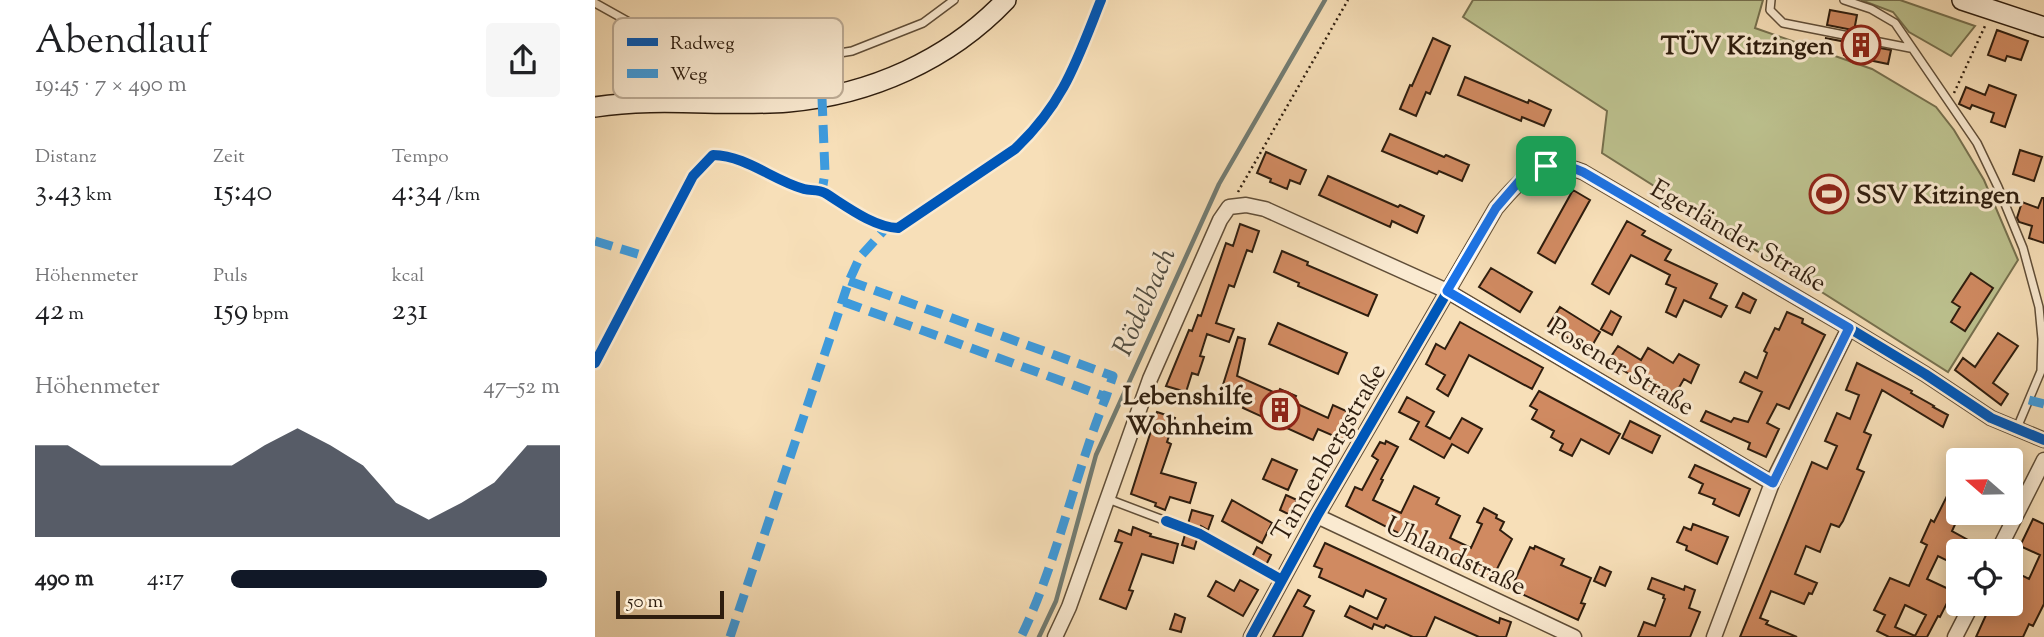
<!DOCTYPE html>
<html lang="de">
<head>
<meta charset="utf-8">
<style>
	body { margin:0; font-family:"Sorts Mill Goudy",serif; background:#f6f6f6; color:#202124; height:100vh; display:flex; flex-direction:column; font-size:26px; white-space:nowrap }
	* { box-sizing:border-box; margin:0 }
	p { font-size:23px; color:#757577 }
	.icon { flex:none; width:38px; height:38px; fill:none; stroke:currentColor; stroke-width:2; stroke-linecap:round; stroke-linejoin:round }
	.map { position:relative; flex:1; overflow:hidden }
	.side { display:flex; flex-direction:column; background:#fff; width:595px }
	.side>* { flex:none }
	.needle { width:46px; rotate:290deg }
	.fabs { position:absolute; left:1351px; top:448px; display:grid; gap:14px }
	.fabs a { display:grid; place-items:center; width:77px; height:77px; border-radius:7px; background:#fff; box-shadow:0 4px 18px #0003; font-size:35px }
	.scale { position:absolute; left:21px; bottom:18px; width:108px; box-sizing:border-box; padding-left:7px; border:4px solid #2e1d0e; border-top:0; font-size:19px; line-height:24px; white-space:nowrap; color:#2e1d0e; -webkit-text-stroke:5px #faead1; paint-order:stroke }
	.pin { position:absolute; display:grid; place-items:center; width:60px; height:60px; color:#fff; margin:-30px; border-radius:14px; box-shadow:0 4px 10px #0006 }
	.round { display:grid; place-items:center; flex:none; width:74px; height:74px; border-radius:7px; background:#f6f6f6 }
	.summary { display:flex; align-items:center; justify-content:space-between; height:119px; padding:0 35px }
	h1 { font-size:38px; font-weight:600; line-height:52px }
	.figures { display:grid; grid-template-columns:repeat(3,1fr); gap:10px; height:119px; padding:7px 35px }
	.figures div { display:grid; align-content:center }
	.figures b { font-size:30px; font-weight:600 }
	.figures small { font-size:19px; font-weight:400 }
	.figures p { font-size:19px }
	.chart { height:196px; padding:14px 35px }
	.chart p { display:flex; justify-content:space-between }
	.chart svg { width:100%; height:126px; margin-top:7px; fill:#111827; opacity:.7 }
	ul { padding:0 35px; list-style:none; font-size:23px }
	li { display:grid; grid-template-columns:112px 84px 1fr; align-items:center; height:52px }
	li i { height:18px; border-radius:9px; background:#111827 }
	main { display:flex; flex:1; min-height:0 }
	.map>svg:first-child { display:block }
</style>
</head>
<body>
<main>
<section class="side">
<div class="summary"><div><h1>Abendlauf</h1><p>19:45 · 7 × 490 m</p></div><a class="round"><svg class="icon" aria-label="share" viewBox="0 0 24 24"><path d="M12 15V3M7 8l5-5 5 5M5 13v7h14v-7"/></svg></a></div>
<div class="figures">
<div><p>Distanz</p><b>3.43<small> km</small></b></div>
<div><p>Zeit</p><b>15:40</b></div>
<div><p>Tempo</p><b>4:34<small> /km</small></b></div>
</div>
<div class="figures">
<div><p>Höhenmeter</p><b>42<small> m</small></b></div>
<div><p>Puls</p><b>159<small> bpm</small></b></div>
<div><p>kcal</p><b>231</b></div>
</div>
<div class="chart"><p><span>Höhenmeter</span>47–52 m</p>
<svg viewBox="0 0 160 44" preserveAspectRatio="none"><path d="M0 44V12L10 12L20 19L30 19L40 19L50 19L60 19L70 12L80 6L90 12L100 19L110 32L120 38L130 32L140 25L150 12L160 12V44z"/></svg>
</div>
<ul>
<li><b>490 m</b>4:17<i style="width:96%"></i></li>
</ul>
</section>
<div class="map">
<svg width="1449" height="637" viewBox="0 0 1449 637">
	<rect width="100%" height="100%" fill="#f7dfb8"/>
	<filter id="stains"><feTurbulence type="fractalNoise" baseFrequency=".00286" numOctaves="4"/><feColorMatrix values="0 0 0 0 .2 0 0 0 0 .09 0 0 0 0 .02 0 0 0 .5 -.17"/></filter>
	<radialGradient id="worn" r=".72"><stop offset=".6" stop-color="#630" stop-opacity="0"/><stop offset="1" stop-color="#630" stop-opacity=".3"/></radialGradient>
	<path fill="#bdc28f" stroke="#76704e" stroke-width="2" d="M878 0H1168L1160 28 1277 69 1341 107 1359 130 1389 180 1423 260 1353 372 1007 153 1012 111 868 17Z
		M1266 0H1305L1380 26 1356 56 1314 32 1298 12Z"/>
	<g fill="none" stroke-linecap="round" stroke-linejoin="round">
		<path stroke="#727c73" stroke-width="4.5" d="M444 637 461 601 501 455 624 184 730 0"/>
	</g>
	<path fill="#d08a61" stroke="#2e1d0e" stroke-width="2" fill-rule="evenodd" d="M1235 10 1262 15 1259 31 1283 35 1232 25Z
		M1402 30 1433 41 1426 60 1412 56 1410 61 1393 55Z
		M838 38 855 46 835 94 831 92 821 116 805 109 815 85 817 86Z
		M1230 38 1296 50 1293 64 1249 55 1251 42Z
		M870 77 933 103 934 100 956 110 949 126 927 117 926 121 863 95Z
		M1394 85 1421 95 1410 127 1396 122 1399 113 1377 105 1375 109 1364 104 1371 87 1390 95Z
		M795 134 849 157 851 155 874 165 867 181 844 171 842 174 787 151Z
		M1425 150 1447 157 1439 181 1418 174Z
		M671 152 711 170 705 184 695 180 692 189 675 182 676 179 662 173Z
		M733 176 803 207 805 205 829 216 822 233 797 221 795 227 724 195Z
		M978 190 995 200 960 263 943 253Z
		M1447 198H1449V243L1434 238 1437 226 1424 222 1422 218 1427 202 1443 208Z
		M1032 221 1050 231 1047 235 1076 250 1070 260 1122 284 1115 298 1132 306 1126 317 1089 300 1081 317 1071 312 1081 288 1071 284 1075 275 1036 255 1014 294 997 284Z
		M645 224 664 231 657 252 652 250 639 287 634 285 621 323 639 329 634 342 612 334 605 356 609 357 603 375 597 373 591 392 571 386 594 330 597 331 603 315 606 316 631 243 638 246Z
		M687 251 713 262 712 265 782 295 773 316 703 286 704 283 679 272Z
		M896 268 937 292 925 312 884 287Z
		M1376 273 1398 288 1370 331 1356 322 1365 307 1357 302Z
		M1148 293 1161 300 1155 313 1141 307Z
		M965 307 1005 332 994 351 953 326Z
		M1016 311 1026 317 1017 335 1006 329Z
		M1192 312 1208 319 1207 323 1230 335 1194 409 1182 404 1172 423 1184 429 1171 457 1153 449 1155 443 1106 421 1111 411 1136 422 1139 418 1153 422 1167 392 1145 382 1150 372 1162 378 1172 353 1169 351 1180 328 1184 330Z
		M865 322 948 368 937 389 874 355 853 396 842 389 850 375 831 364 841 344 850 349Z
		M683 323 752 353 743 374 674 344Z
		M1403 333 1423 346 1398 383 1413 394 1406 405 1360 370 1368 358 1380 367Z
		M643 337 650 339 642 376 683 394 685 389 701 396 698 402 733 418 738 405 760 415 748 440 723 429 718 440 648 408 654 394 627 388Z
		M1023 346 1046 360 1053 348 1078 363 1084 354 1104 365 1096 383 1089 379 1075 403 1045 385 1047 382 1013 361Z
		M1262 363 1317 391 1316 393 1339 406 1338 407 1353 415 1348 427 1287 390 1269 432 1276 435 1262 469 1269 472 1248 521 1244 527 1236 524 1225 552 1211 546 1200 574 1222 583 1217 594 1214 593 1209 604 1176 591 1165 618 1173 621 1171 624 1202 637H1145L1217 462 1232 469 1242 446 1230 441 1242 413 1255 419 1264 395 1251 390Z
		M944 391 1025 434 1014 454 986 439 977 456 965 450 968 444 956 437 959 431 937 419 942 410 935 406Z
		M812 397 839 412 831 426 855 439 867 418 887 429 873 453 857 444 849 458 815 439 824 422 804 412Z
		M562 412 580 418 572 442 576 444 566 473 601 483 595 503 575 497 570 510 560 506 561 503 536 494Z
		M1035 421 1065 436 1057 453 1027 438Z
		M791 441 803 447 786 479 788 480 778 500 806 513 819 486 844 498 841 504 865 516 855 538 876 548 887 524 882 522 889 508 902 515 901 518 909 522 905 530 917 539 896 581 751 506 760 487 767 490 783 460 777 456 785 442 790 444Z
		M677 459 702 470 693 490 668 479Z
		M1100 465 1155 489 1144 516 1118 504 1120 499 1104 493 1108 484 1094 477Z
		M1355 490 1363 494V518L1357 531 1393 551H1363V566L1343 556 1332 579 1358 591 1345 617 1343 616 1332 637H1294L1282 631 1290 615 1279 610 1295 578 1314 586 1332 545 1326 542 1336 520 1339 522ZM1310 605 1331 615 1320 636 1300 627Z
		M691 495 702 500 695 515 685 510Z
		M637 500 677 523 667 543 627 521Z
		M597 510 618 516 613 530 606 526 599 549 587 545Z
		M1438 519 1449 524V604L1438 626 1434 624 1428 637H1381L1396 604H1416V570L1434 579 1445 555 1425 546Z
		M1098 524 1133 537 1122 564 1091 550 1092 546 1082 542 1089 527 1096 530Z
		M538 527 556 534 555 536 583 544 578 563 547 554 534 590 538 591 531 609 505 599 527 543 520 541 524 530 536 535Z
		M730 543 904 623 905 618 916 622 911 637H884L840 617 831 637H818L791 625 789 628 779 624 777 629 750 616 755 606 782 619 791 599 771 590 768 597 724 577 727 569 719 566Z
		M940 546 969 559 966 565 996 578 986 603 990 604 983 620 916 589 935 547 939 549Z
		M662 547 676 555 670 567 656 559Z
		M1005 567 1016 572 1010 586 999 581Z
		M1057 578 1089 590 1090 586 1100 590 1094 608 1105 612 1095 637H1043L1049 622 1060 626 1070 599 1068 598 1069 595 1053 589Z
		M645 580 663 590 648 616 613 596 621 581 639 591Z
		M703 590 715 596 709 606 719 611 707 637H678Z
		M580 614 590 618 586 632 575 629Z"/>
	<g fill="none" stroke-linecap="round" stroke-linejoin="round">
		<defs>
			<path id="service" d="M1176 0 1175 10 1188 23 1315 48
				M1249 0 1276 9 1300 23 1382 143 1403 187 1428 248 1444 307 1447 339 1446 371 1422 428
				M0 3 77 46 123 57 184 63 257 51 328 23 359 0
				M513 499 571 521"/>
			<path id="minor" d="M722 516 979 637
				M1403 551 1449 460
				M460 637 474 607 555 379 625 220 634 207 651 205 670 209 852 291 1177 483
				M656 637 722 516 901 208C927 178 946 155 988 172L1254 328 1330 374 1396 418 1449 440
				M1119 637 1177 483 1254 328
				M1360 637 1377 604"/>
			<path id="secondary" d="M1367 0 1449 27
				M0 107C64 97 129 107 193 102 275 95 354 60 411 0"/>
		</defs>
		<use href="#service" stroke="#604e38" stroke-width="10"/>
		<use href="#minor" stroke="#604e38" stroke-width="17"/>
		<use href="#secondary" stroke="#2e1d0e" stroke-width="22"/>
		<path stroke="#2e1d0e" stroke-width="2.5" stroke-dasharray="2 3.5" stroke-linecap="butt" d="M1359 93 1390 26
			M643 192 753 0"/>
		<use href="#service" stroke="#faead1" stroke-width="7"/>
		<use href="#minor" stroke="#faead1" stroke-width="14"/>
		<use href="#secondary" stroke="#faead1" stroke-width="19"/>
		<path stroke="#3d9bde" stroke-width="9" stroke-dasharray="18 9" stroke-linecap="butt" d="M227 98 230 173 227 191
			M0 241 56 258
			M254 281 518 376 511 397
			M249 302 511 397C479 476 463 560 426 637
			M1434 400 1449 404
			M135 637 254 281 265 257 291 228"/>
		<defs>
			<path id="cycleway" d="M0 363 98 176 118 155C152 156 177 180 209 189 216 191 223 189 230 193 251 206 278 227 303 228L420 149C469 103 482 60 506 0
				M571 521 605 534 687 580
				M656 637 722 516 901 208C927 178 946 155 988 172L1254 328 1330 374 1396 418 1449 440"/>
		</defs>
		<use href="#cycleway" stroke="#faead1" stroke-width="15"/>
		<use href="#cycleway" stroke="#0057b8" stroke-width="10"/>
	</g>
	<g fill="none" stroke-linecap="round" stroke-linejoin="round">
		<defs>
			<path id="route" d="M951 166H973L988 172 1254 328 1178 483 852 291 901 208 926 179Z"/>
		</defs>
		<use href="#route" stroke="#fff" stroke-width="14"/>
		<use href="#route" stroke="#1a73e8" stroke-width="9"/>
	</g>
	<defs>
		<symbol id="building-ring" viewBox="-11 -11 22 22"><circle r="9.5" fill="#faead1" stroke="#8f2418" stroke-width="1.5"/><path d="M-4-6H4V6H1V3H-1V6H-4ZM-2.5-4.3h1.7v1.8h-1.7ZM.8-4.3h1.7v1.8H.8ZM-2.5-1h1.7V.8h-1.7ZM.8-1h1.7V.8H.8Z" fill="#8f2418"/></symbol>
		<symbol id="stadium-ring" viewBox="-11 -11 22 22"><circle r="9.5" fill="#faead1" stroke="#8f2418" stroke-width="1.5"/><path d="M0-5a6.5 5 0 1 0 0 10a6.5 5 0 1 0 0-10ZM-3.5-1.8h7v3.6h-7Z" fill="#8f2418"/></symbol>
	</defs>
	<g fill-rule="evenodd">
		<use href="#building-ring" x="1244" y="23" width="44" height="44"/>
		<use href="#stadium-ring" x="1212" y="172" width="44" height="44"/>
		<use href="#building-ring" x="663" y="388" width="44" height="44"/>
	</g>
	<g text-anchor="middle" stroke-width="6" stroke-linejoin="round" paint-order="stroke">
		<g font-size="26" font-weight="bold" fill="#2e1d0e" stroke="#faead1" text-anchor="end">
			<text x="1239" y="54">TÜV Kitzingen</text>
			<text x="1261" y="203" text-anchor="start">SSV Kitzingen</text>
			<text x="658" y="404">Lebenshilfe<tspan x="658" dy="30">Wohnheim</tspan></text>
		</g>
		<g font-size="26" fill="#2e1d0e" stroke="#faead1">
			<text transform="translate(1144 235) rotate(30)" y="9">Egerländer Straße</text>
			<text transform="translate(1027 366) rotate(31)" y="9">Posener Straße</text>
			<text transform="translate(733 452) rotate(-60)" y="9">Tannenbergstraße</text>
			<text transform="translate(861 555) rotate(25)" y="9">Uhlandstraße</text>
		</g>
		<g font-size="28" font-style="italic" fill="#504c41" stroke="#faead1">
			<text transform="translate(548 301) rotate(-66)" y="10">Rödelbach</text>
		</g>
	</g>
	<rect x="18" y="18" width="230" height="80" rx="10" fill="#faead1" stroke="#bdac96" stroke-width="2"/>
	<rect x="32" y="38" width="31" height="8" fill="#0057b8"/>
	<rect x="32" y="69" width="31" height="9" fill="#3d9bde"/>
	<g font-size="19" fill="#2e1d0e">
		<text x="75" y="49">Radweg</text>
		<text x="75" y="80">Weg</text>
	</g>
	<rect width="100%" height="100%" filter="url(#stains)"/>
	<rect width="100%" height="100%" fill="url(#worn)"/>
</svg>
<div class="fabs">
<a><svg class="needle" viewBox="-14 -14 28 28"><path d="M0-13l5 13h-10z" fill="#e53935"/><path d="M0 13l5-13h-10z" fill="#757577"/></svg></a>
<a><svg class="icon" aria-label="locate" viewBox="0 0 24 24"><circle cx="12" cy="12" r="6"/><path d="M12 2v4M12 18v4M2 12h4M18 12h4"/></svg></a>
</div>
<div class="scale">50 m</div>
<div class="pin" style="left:951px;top:166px;background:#1e9e55"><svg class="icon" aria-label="arrive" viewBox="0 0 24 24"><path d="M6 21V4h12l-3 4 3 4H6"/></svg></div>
</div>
</main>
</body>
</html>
